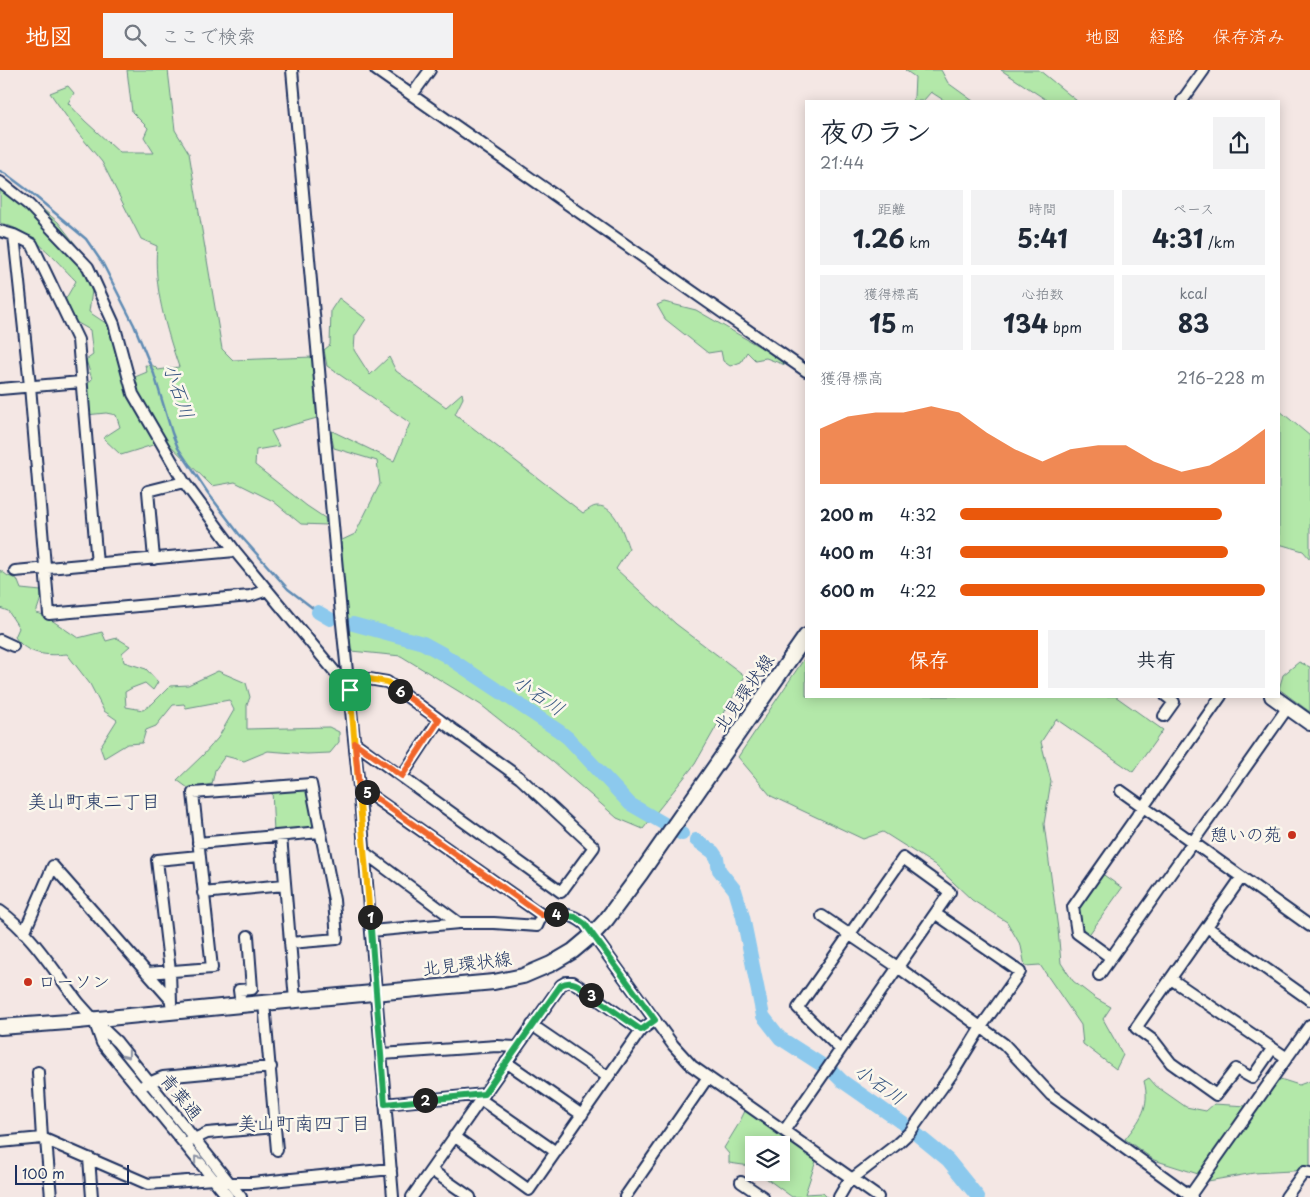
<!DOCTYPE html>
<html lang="ja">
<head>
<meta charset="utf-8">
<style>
	body { margin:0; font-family:"Playpen Sans","Klee One",sans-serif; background:#f2f2f3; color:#1f2937; height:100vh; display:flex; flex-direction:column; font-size:19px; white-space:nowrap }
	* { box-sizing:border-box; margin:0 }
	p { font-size:16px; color:#747a83 }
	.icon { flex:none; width:28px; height:28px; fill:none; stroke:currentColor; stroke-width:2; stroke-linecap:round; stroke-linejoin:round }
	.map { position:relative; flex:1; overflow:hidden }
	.sheet { position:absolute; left:805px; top:30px; width:475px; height:598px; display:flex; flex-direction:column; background:#fff; border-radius:0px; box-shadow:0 2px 12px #0003 }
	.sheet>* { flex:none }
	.buttons { position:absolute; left:745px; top:1066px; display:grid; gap:10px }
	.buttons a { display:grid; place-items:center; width:45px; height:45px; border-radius:0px; background:#fff; box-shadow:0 2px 12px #0003; font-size:25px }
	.scale { position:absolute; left:15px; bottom:12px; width:114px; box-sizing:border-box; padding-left:5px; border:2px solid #1b2f5e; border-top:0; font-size:14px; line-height:18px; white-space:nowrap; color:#1b2f5e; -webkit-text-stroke:4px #fbf7ec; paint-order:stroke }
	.pin { position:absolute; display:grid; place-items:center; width:42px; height:42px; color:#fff; margin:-21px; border-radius:10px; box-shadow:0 2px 8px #0006 }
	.km { position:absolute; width:25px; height:25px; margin:-12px; border-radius:50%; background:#222; color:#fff; font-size:14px; line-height:25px; text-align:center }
	.round { display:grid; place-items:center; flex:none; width:52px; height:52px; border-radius:0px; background:#f2f2f3 }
	.overview { display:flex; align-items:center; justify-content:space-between; height:85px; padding:0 15px }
	h1 { font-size:28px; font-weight:700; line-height:38px }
	.metrics { display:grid; grid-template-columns:repeat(3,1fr); gap:8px; height:85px; padding:5px 15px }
	.metrics div { display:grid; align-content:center; border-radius:0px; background:#f2f2f3; text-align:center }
	.metrics b { font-size:25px; font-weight:700 }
	.metrics small { font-size:14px; font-weight:400 }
	.metrics p { font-size:14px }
	.chart { height:140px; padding:10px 15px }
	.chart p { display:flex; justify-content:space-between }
	.chart svg { width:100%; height:90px; margin-top:5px; fill:#ea580c; opacity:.7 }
	.button { display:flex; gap:10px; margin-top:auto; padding:10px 15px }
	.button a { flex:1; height:58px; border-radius:0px; background:#ea580c; color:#fff; font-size:20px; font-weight:700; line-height:58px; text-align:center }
	.button a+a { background:#f2f2f3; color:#1f2937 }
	ul { padding:0 15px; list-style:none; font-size:16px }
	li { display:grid; grid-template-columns:80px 60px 1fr; align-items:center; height:38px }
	li i { height:12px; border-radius:6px; background:#ea580c }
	header { display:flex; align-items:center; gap:30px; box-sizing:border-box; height:70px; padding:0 25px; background:#ea580c; color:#fff }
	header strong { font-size:24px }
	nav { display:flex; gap:28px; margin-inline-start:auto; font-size:18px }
	.search { width:350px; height:45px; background:#f2f2f3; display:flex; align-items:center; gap:12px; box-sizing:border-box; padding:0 18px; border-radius:0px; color:#747a83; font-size:19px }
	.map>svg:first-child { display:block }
</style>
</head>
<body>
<header>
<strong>地図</strong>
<div class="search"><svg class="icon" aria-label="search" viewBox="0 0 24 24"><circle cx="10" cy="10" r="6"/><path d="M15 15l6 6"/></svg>ここで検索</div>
<nav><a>地図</a><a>経路</a><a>保存済み</a></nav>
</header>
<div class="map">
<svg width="1310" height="1127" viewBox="0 0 1310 1127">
	<rect width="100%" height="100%" fill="#f4e7e4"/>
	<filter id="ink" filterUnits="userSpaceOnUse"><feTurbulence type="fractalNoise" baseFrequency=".02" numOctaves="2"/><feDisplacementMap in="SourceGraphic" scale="10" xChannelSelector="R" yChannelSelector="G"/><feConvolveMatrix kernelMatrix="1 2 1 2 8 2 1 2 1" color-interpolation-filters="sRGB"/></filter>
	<g filter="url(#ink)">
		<path fill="#b3e8a9" stroke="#678c84" d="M127 0H168L175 60 189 83 222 279 233 290 313 287 317 348 271 361 279 376 256 380 255 395 307 436 325 448 326 455 301 454 273 431 235 412 212 416 164 369 156 374 121 385 103 368 120 357 116 345 106 343 86 345 84 318 92 309 86 290 93 285 90 260 71 249 65 230 76 211C53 188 33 161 0 153V107L17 117 58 152 95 199 89 242 110 256 128 313 135 307 147 302 145 295 154 296 158 300 179 297C166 259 153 216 157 176L141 169 102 92 78 63 50 23 68 16 74 23 68 33 85 51 120 83H154L144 67 148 58 132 42Z
			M905 0H941L948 13 973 31H945L931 22 923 31H912L914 27 915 7Z
			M1001 0H1039L1077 31H1048Z
			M339 228 366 249 355 266 354 280 370 305 389 287 396 301 446 337 462 323 463 328 455 344 583 443C587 441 592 436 597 436 616 435 624 466 629 479L616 499 676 554 745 606 695 694 643 759 617 748 553 692 481 635 401 586 351 581 340 471 355 464 380 414 377 391 334 378 330 360 394 391 410 353 327 296 324 280 330 275 331 240Z
			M664 232 696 240 786 292 785 295 766 288 755 290 747 282 741 292 730 296 723 291 721 281 708 283 665 249 657 235Z
			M1279 340 1310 366V489L1303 481 1279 474Z
			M0 500 8 506 17 509 21 519 41 521V528L36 543 44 545 78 568 102 562 106 571 117 568 130 576 122 583 124 592 146 599 158 612 153 620 145 613 132 618 125 622 126 637 143 640 152 634 170 616 188 615 218 601 246 613 250 627 247 635V659L329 657 339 662V672L330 683 307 684 268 681 244 691 225 686 215 700 212 714 188 718 177 710 203 685 218 668 234 640 229 630 186 638 184 634 173 635 156 656 146 660 142 673 127 674 104 688 100 677 117 650 104 641 90 614 67 584C47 586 27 585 15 567L19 558 8 541 0 538Z
			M806 586V626H1115L1163 660 1133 702 1056 649 1041 672 1051 711 1044 754 1058 859 1061 893 1073 911 1095 928 1111 937 1103 949 1123 985 1116 999 1083 974 1081 955 1040 895 1025 896 1021 876 1007 852 972 830 935 795 883 762 863 769 771 726 738 687Z
			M1299 592 1310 597V642L1279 619 1283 605Z
			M302 717 306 720 314 755 310 759 274 763 272 720Z
			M1101 803 1122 818 1088 866 1082 860 1078 837Z
			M1149 1008 1156 1016 1186 1037 1206 1041 1214 1034 1247 1036 1198 1104 1154 1090 1125 1069C1140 1050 1151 1037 1144 1011Z
			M1277 1008 1299 1015 1310 1011V1100L1254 1103 1208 1111 1256 1037Z
			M746 1039 816 1091 805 1124 823 1123 827 1127H792L759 1103 781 1102V1075H754V1099L750 1096 729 1093V1084L724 1078 738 1055Z"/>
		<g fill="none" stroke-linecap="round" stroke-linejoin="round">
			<path stroke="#5f8bb4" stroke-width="2.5" d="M0 101 6 104 30 122 86 169 103 194 134 255 154 304 172 363 178 378 208 423 239 464 288 519 318 542"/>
			<path stroke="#8cc9ed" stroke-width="14" d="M318 542 330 549
				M353 554 423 573 443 584 559 661 568 668 630 734 682 764
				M696 770 713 782 717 788 719 800 735 820 743 847 763 946 780 968 822 995
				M832 1001 842 1011 908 1057
				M915 1063 948 1090 978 1127"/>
			<defs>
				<path id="minor" d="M292 0 341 544 359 717 393 1127
					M376 0 806 301
					M412 25 430 0
					M1182 31 1204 0
					M0 112 29 135 88 197 114 254 133 324 184 412 235 481 349 619
					M0 161 14 165 32 174 78 270 97 494
					M14 165 30 316 49 544 250 526 267 520
					M0 319 81 312
					M154 489 148 421 184 412
					M15 501 235 481
					M0 570 13 576
					M348 609H369L387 612 520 708 594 777 561 822 355 673
					M1164 646 1174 632 1166 626
					M402 706 439 650
					M359 717 542 845C560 843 570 842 585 854L673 975 692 996 878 1127
					M1121 721 1310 856
					M281 766 295 930
					M198 773 320 762
					M365 783 459 853
					M1241 808 1136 958 1154 971 1171 993 1216 1025 1236 999 1252 1008 1272 979
					M203 823 284 815
					M0 841C31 862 56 904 79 933 91 947 104 960 117 972L241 1127
					M822 846 899 898 1004 974 1051 1025 1192 1127
					M1207 857 1310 930
					M371 861 459 853H494L537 856 542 845
					M24 863 53 796 171 930
					M1110 887 1077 863 1073 837 1221 626
					M147 903 212 898 193 723 311 714 334 830 337 869 290 873
					M1099 905 1288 637
					M1171 909 1287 988
					M171 933 170 901 157 790 199 786
					M264 933 277 1080
					M241 935 239 920 252 919 248 866
					M95 953 102 973 228 1127
					M532 955 608 1007
					M382 984 497 976 516 977
					M506 992 582 1045
					M38 1002 42 1068
					M144 1015 163 1007 271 997
					M480 1029 556 1082
					M385 1034 484 1024
					M784 1061 950 822 903 788 798 938 840 979
					M454 1066 529 1120 641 960
					M46 1070 51 1127
					M190 1071 207 1063 275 1057
					M0 1072 42 1068 148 1114 213 1109 230 1113H252L391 1099
					M89 1088 92 1127
					M431 1100 470 1127
					M741 1112 763 1127
					M412 1127 561 915 566 912H573L641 960 655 950
					M625 1127 708 1007
					M839 1127 846 1115 852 1109 897 1074 910 1062 954 1001 981 957 1020 902 936 844
					M1189 1127 1310 955
					M1286 1127 1304 1102 1310 1103"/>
				<path id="major" d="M1272 626 1310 653
					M0 957 68 952 241 935 494 912 523 906 551 894 573 881 592 865 606 850 641 803 806 566"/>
			</defs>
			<use href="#minor" stroke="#1b2f5e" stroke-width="14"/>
			<use href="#major" stroke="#1b2f5e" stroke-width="18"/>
			<use href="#minor" stroke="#fbf7ec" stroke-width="10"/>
			<use href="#major" stroke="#fbf7ec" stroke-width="14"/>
		</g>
		<defs><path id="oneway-chevron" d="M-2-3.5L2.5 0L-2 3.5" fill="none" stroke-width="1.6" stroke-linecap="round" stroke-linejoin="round" transform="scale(1.25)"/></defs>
		<g stroke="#8b93a5">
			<use href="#oneway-chevron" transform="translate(127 985) rotate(52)"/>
			<use href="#oneway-chevron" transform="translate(197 1089) rotate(-129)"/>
		</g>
	</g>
	<g fill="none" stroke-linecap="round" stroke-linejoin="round" filter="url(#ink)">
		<defs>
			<path id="split-1" d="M350 620 370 847"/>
			<path id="split-2" d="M370 847 385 1034 425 1030"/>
			<path id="split-3" d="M425 1030 484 1024 561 915C573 908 582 918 591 925"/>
			<path id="split-4" d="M556 844 575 847 585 854 655 950 641 960 591 925"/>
			<path id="split-5" d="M367 722 542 845 556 844"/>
			<path id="split-6" d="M367 722 359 717 355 673 402 706 439 650 400 621"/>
			<path id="split-7" d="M350 620 348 609H369L387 612 400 621"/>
		</defs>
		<use href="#split-1" stroke="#fff" stroke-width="10"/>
		<use href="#split-2" stroke="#fff" stroke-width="10"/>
		<use href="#split-3" stroke="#fff" stroke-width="10"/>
		<use href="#split-4" stroke="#fff" stroke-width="10"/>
		<use href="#split-5" stroke="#fff" stroke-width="10"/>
		<use href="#split-6" stroke="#fff" stroke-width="10"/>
		<use href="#split-7" stroke="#fff" stroke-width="10"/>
		<use href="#split-1" stroke="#f5b400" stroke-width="6"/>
		<use href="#split-2" stroke="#22a559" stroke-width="6"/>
		<use href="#split-3" stroke="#22a559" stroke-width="6"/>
		<use href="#split-4" stroke="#22a559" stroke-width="6"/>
		<use href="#split-5" stroke="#f0652b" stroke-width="6"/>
		<use href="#split-6" stroke="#f0652b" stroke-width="6"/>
		<use href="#split-7" stroke="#f5b400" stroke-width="6"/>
	</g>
	<g fill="#c8321e" stroke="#fbf7ec" stroke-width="2">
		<circle cx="1292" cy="765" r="5"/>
		<circle cx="28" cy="912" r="5"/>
	</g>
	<g text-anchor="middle" stroke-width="5" stroke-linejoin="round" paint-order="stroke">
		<g font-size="18" fill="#1b2f5e" stroke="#fbf7ec">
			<text transform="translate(744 623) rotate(-55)" y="6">北見環状線</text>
			<text transform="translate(467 894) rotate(-7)" y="6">北見環状線</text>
			<text transform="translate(181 1027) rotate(51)" y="6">青葉通</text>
		</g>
		<g font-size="18" fill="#1b2f5e" stroke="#fbf7ec" text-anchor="end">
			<text x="1282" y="771">憩いの苑</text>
			<text x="38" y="918" text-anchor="start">ローソン</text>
		</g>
		<g font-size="19" font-style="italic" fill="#375682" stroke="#fbf7ec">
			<text transform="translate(179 321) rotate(71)" y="7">小石川</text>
			<text transform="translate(539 625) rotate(34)" y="7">小石川</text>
			<text transform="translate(880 1014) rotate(35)" y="7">小石川</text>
		</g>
		<g font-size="19" fill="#1b2f5e" stroke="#fbf7ec">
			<text x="94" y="738">美山町東二丁目</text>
			<text x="304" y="1060">美山町南四丁目</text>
		</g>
	</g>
</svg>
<div class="buttons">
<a><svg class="icon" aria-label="layers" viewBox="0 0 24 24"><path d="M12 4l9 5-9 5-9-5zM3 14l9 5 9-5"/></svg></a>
</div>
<div class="scale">100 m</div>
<div class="pin" style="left:350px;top:620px;background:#1e9e55"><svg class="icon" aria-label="arrive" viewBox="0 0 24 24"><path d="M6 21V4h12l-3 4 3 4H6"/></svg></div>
<b class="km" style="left:370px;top:847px">1</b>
<b class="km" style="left:425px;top:1030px">2</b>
<b class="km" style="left:591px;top:925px">3</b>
<b class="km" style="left:556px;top:844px">4</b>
<b class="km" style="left:367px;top:722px">5</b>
<b class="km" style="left:400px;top:621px">6</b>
<section class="sheet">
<div class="overview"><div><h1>夜のラン</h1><p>21:44</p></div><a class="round"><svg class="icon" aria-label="share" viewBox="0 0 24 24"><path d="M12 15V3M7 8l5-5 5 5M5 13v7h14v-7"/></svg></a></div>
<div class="metrics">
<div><p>距離</p><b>1.26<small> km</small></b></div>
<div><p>時間</p><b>5:41</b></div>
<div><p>ペース</p><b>4:31<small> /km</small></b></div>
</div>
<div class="metrics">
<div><p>獲得標高</p><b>15<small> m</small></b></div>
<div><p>心拍数</p><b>134<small> bpm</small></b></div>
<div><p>kcal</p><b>83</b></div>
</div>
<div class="chart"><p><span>獲得標高</span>216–228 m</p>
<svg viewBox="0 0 160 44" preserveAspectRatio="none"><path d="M0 44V17L10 11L20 9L30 9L40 6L50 9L60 19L70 27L80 33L90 27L100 25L110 25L120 33L130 38L140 35L150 27L160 17V44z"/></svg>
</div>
<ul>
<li><b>200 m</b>4:32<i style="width:86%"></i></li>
<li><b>400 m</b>4:31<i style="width:88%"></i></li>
<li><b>600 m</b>4:22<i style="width:100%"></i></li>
</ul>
<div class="button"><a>保存</a><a>共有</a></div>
</section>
</div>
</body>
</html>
